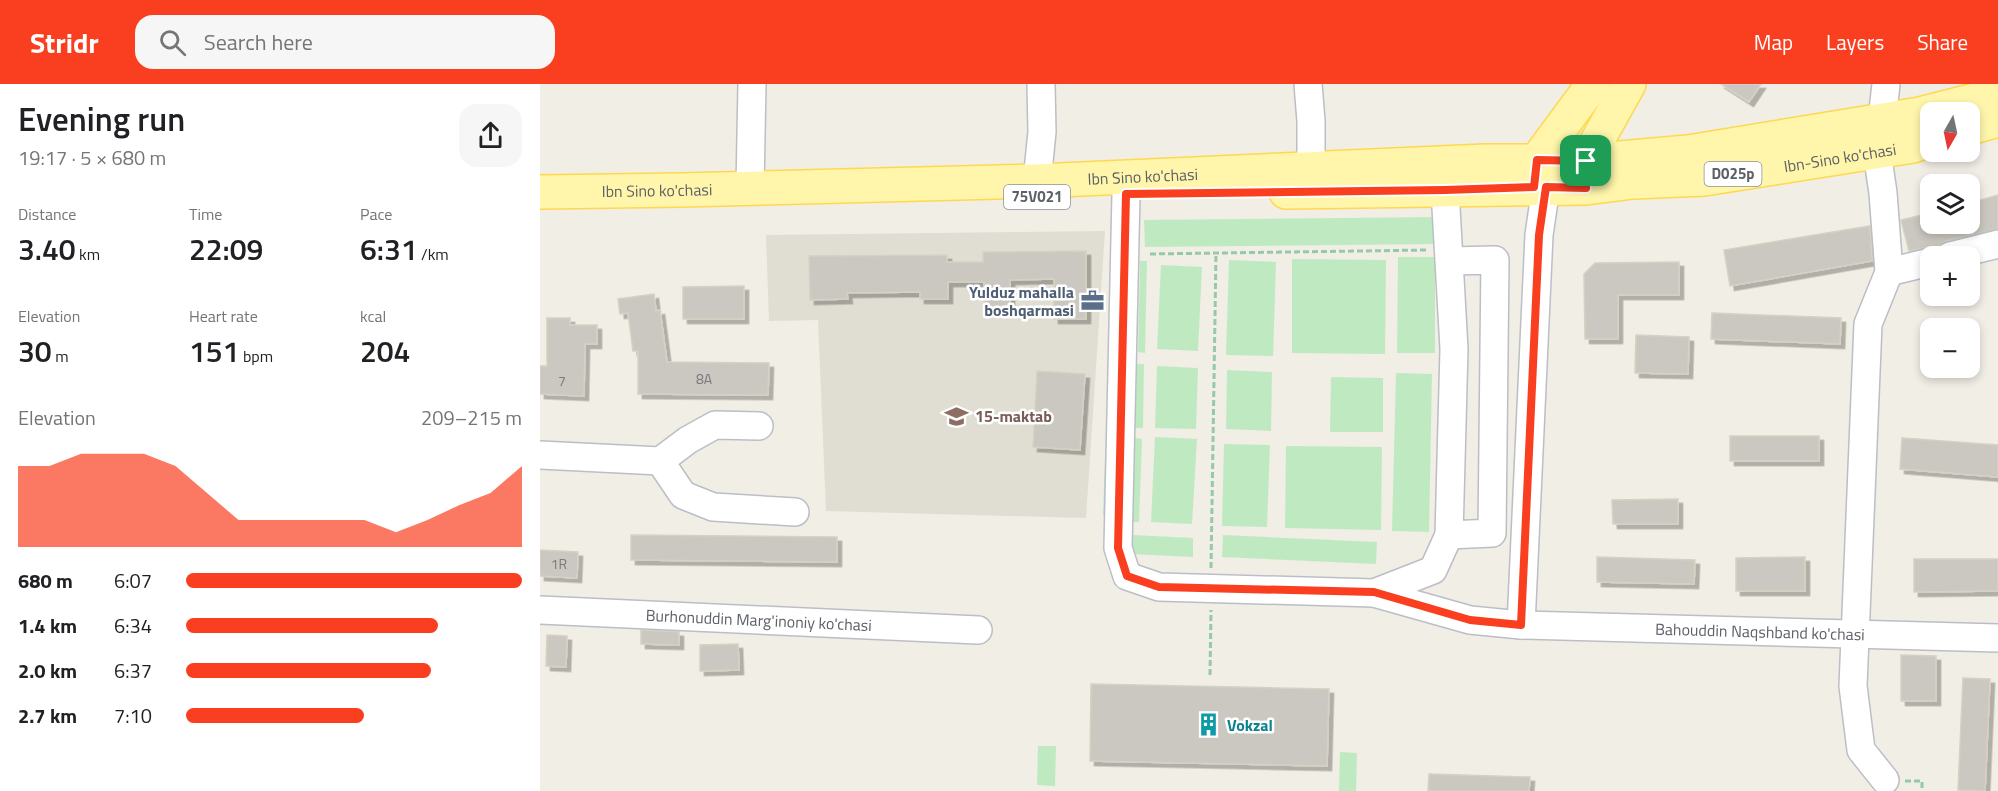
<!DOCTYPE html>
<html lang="en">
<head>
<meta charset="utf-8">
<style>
	body { margin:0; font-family:"Titillium Web",sans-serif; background:#f6f6f6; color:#202124; height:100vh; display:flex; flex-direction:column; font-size:22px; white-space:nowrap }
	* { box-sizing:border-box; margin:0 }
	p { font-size:20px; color:#757577 }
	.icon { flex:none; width:33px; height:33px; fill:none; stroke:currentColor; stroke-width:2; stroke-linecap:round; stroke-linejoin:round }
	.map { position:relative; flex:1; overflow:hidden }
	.sheet { display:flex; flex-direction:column; background:#fff; width:540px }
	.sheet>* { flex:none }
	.needle { width:39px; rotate:189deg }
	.tools { position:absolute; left:1380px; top:18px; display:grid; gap:12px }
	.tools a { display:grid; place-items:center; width:60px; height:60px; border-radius:12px; background:#fff; box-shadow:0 3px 9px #0003; font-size:30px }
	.pin { position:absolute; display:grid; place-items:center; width:51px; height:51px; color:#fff; margin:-26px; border-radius:12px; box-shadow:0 3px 9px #0006 }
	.round { display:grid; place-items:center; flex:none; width:63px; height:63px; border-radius:18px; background:#f6f6f6 }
	.summary { display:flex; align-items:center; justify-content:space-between; height:102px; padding:0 18px }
	h1 { font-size:33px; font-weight:600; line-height:45px }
	.figures { display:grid; grid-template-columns:repeat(3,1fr); gap:9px; height:102px; padding:6px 18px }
	.figures div { display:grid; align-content:center }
	.figures b { font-size:30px; font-weight:600 }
	.figures small { font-size:16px; font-weight:400 }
	.figures p { font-size:16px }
	.chart { height:168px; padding:12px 18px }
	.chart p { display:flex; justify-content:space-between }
	.chart svg { width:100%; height:108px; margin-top:6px; fill:#fa3f21; opacity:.7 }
	ul { padding:0 18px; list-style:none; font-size:20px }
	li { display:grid; grid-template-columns:96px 72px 1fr; align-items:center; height:45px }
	li i { height:15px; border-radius:8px; background:#fa3f21 }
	header { display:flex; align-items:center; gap:36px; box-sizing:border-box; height:84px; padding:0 30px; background:#fa3f21; color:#fff }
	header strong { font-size:28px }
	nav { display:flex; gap:33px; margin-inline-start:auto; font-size:21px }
	.search { width:420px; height:54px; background:#f6f6f6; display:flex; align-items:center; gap:15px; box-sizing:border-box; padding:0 21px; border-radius:18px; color:#757577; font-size:22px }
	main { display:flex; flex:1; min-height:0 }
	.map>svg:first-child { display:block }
</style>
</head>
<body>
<header>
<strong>Stridr</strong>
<div class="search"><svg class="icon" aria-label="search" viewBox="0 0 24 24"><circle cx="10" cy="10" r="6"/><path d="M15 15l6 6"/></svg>Search here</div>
<nav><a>Map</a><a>Layers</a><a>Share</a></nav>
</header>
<main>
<section class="sheet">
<div class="summary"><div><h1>Evening run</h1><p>19:17 · 5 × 680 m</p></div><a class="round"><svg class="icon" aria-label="share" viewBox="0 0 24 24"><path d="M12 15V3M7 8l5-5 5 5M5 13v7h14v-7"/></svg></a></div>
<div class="figures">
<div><p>Distance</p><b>3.40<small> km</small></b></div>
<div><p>Time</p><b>22:09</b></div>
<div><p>Pace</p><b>6:31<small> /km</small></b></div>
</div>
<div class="figures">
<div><p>Elevation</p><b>30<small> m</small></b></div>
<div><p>Heart rate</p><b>151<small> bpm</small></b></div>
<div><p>kcal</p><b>204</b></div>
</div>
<div class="chart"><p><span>Elevation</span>209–215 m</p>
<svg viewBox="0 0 160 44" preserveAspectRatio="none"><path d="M0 44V11L10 11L20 6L30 6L40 6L50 11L60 22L70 33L80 33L90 33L100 33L110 33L120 38L130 33L140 27L150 22L160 11V44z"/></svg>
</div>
<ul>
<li><b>680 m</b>6:07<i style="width:100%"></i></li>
<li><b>1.4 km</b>6:34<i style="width:75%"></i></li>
<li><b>2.0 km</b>6:37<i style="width:73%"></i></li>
<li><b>2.7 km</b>7:10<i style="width:53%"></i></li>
</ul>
</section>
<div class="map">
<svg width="1458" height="707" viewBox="0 0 1458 707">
	<defs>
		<filter id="shadow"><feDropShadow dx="4.5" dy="4.5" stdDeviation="0" flood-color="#0004"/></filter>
	</defs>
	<rect width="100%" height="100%" fill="#f0eee5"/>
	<path fill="#e0ded3" d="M565 147 546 434 286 427 278 236 229 237 226 151Z"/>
	<path fill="#bfeac1" d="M897 133V160L605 163 604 136Z
		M858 173H895V269H857Z
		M752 175 846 176 845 270 752 269Z
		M689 176 736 178 733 272 686 271Z
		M600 177H607L605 269 598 268Z
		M621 181 662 183 658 267 617 265Z
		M597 280H604L603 344H595Z
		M617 282 658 284 656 345 615 344Z
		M687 286 732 288 731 347 686 345Z
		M856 289 892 290 889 448 852 447Z
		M791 293 843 294V348H790Z
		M566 347 573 348 570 431H563Z
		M615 353 657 355 652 440 611 438Z
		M595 354 602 355 599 438H592Z
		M684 360 730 361 727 443 682 442Z
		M746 362 842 363 841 446 745 444Z
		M593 451 653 454V473L592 470Z
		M683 451 837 458 836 480 682 473Z
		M498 662H516L515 702 497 701Z
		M800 668 817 669 816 707H799Z"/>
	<path fill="#cbc8c1" stroke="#d6d1c2" stroke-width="1.5" filter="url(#shadow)" d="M1181 0H1221L1209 18Z
		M1458 111V145L1406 157 1397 164 1387 163 1369 167 1361 136 1390 129V140H1430V119Z
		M1330 142 1332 177 1190 202 1184 166Z
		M546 167V235H514V195L470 196V222H444V198H408V215H380V208L307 209 308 215 270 216 269 172 407 171V178H443V168Z
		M1139 178V211H1078V255H1045L1044 190 1055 179Z
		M204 202V235H143V203Z
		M114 210 116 227 120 226 127 278 229 279 228 311 98 310V267H93L88 229 80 230 78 215Z
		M1172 229 1301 234 1300 260 1171 255Z
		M7 234H30V241H57V260H45L44 312 0 310V282H7Z
		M1096 251 1149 253 1148 290 1095 289Z
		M497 287 545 290 540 366 493 363Z
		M1190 352H1279V377H1190Z
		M1362 354 1458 361V393L1360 385Z
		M1138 415V440H1073L1072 416Z
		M91 451 297 453V478L91 476Z
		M0 466 38 468 37 494 0 492Z
		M1057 473 1155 476 1154 500 1057 498Z
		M1265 473V507H1196V474Z
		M1374 475H1458V507L1374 508Z
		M101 546 139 548V561L101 560Z
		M7 551 27 552 26 583 6 582Z
		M198 560 199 586 160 587V561Z
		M1361 571 1396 572V617H1361Z
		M1423 594 1450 595 1445 707 1418 706Z
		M551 600 789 605 787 682 550 677Z
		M889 690 990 693 989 707H888Z"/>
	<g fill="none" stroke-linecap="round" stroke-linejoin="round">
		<defs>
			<g id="minor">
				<path d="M768 0 771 37V85"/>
				<path d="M1342 36 1346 0"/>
				<path d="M1337 68 1343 109 1349 188 1328 240 1313 602 1321 666 1345 696"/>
				<path d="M497 97 502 48 501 0"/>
				<path d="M210 103 212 0"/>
				<path d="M905 106 914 265 909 451 952 449 955 176 909 177"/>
				<path d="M586 110 578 464 587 492 619 503 834 509 893 486 909 451"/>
				<path d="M1410 172 1458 160"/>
				<path d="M1349 188 1390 178"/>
				<path d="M0 371 120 377 148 356 175 341 219 342"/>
				<path d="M120 377 143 411 173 423 255 428"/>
				<path id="s1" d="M834 509 930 536 981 541 1458 554"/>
				<path id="s2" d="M0 526 438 546"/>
				<path d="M981 541 999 151 1006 103"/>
			</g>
			<g id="major">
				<path d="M1430 44 1458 36"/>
				<path d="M995 93 997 76 1053 0"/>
				<path d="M1046 93V77L1089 0"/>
				<path id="s3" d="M0 108 140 106 497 97 945 77H1046L1148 68 1380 30 1458 10"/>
				<path id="s4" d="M746 108 1046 104 1093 98 1164 95 1373 62 1390 56"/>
			</g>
		</defs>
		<use href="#minor" stroke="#bcbec5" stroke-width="30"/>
		<use href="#major" stroke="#ffd84f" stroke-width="36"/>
		<path stroke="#96c9a8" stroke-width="3" stroke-dasharray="6 3" stroke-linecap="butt" d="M610 170 888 166
			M671 484 676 169
			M670 591 671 526
			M1365 697H1382V707"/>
		<use href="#minor" stroke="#fff" stroke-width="27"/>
		<use href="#major" stroke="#fff6ab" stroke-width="33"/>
	</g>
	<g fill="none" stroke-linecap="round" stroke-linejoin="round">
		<defs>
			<path id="route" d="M997 76 1046 77V104L1006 103 999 151 981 541 930 536 834 508 619 503 587 492 578 464 586 110 905 106 994 103Z"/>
		</defs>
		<use href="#route" stroke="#fff" stroke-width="12"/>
		<use href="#route" stroke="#fa3f21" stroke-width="8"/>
	</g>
	<defs>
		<symbol id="office-bare" viewBox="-9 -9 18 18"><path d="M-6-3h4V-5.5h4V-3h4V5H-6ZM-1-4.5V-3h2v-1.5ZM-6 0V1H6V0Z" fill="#5c6f8a" stroke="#fff" stroke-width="2.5" paint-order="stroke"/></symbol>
		<symbol id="school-bare" viewBox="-9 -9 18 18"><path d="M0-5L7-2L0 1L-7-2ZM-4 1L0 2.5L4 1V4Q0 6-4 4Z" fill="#8d6e63" stroke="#fff" stroke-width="2.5" paint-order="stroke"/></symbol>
		<symbol id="building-bare" viewBox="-9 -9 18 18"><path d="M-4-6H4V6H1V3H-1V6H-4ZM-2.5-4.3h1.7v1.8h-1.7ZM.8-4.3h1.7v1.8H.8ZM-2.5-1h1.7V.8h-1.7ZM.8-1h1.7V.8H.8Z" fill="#0f9aa8" stroke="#fff" stroke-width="2.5" paint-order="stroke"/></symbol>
	</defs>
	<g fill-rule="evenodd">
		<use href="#office-bare" x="536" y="200" width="33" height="33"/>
		<use href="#school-bare" x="400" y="316" width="33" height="33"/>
		<use href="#building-bare" x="652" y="624" width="33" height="33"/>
	</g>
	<g text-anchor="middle" stroke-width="5" stroke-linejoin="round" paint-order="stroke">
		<g font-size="14" fill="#787a7e">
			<text x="164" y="300">8A</text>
			<text x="22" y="302">7</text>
			<text x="19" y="485">1R</text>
		</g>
		<g fill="#fff" stroke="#8d9095" stroke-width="1.5">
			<rect x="1164.5" y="78" width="57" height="24" rx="4.5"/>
			<rect x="464" y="101" width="66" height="24" rx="4.5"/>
		</g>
		<g font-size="15" font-weight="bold" fill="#5c6067">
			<text x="1193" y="95">D025p</text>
			<text x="497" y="118">75V021</text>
		</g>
		<g font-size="16" fill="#5c6067" stroke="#fff">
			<text dy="6" stroke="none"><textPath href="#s4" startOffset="556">Ibn-Sino ko'chasi</textPath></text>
			<text dy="6" stroke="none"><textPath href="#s3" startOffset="603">Ibn Sino ko'chasi</textPath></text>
			<text dy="6" stroke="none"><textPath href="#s3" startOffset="117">Ibn Sino ko'chasi</textPath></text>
			<text dy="6" stroke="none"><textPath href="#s2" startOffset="219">Burhonuddin Marg'inoniy ko'chasi</textPath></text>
			<text dy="6" stroke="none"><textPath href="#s1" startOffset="390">Bahouddin Naqshband ko'chasi</textPath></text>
		</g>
		<g font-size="16" font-weight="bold" fill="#4e5e75" stroke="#fff" text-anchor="end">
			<text x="534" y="214">Yulduz mahalla<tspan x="534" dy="18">boshqarmasi</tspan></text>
		</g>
		<g font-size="16" font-weight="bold" fill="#785e54" stroke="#fff" text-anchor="start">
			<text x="435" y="338">15-maktab</text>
		</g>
		<g font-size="16" font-weight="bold" fill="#0d838f" stroke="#fff" text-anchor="start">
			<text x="687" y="647">Vokzal</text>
		</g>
	</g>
</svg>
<div class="tools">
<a><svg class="needle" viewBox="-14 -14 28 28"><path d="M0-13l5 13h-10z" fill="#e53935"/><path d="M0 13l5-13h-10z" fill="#757577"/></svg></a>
<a><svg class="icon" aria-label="layers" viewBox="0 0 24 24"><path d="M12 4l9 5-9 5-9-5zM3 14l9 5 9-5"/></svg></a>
<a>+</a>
<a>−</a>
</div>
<div class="pin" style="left:1046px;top:77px;background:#1e9e55"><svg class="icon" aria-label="arrive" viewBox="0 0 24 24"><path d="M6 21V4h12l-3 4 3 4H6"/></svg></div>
</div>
</main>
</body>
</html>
